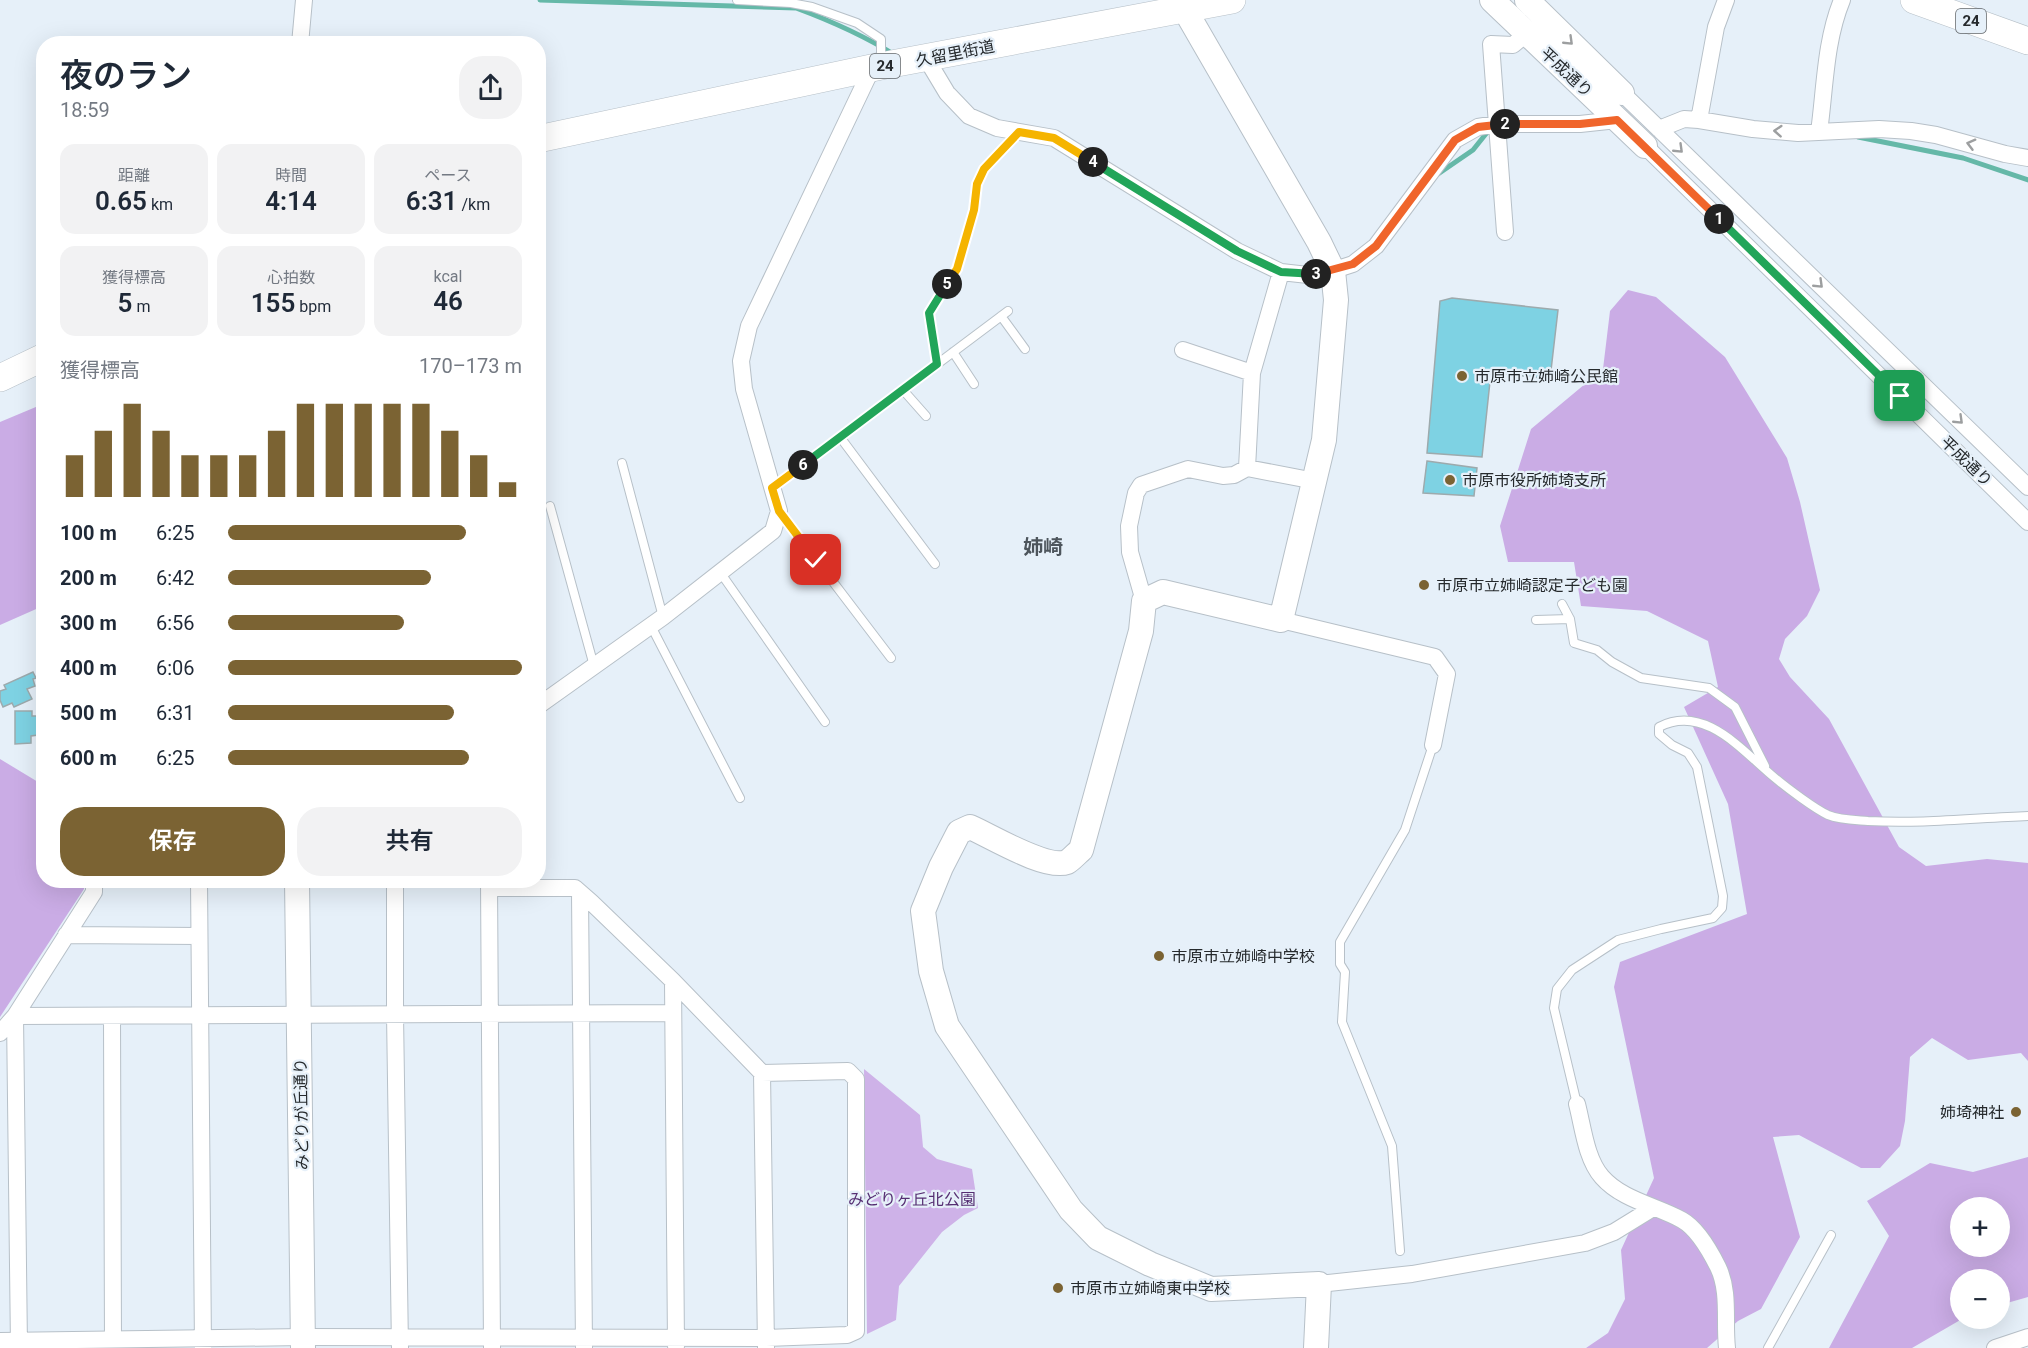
<!DOCTYPE html>
<html lang="ja">
<head>
<meta charset="utf-8">
<style>
	body { margin:0; font-family:Roboto,"Noto Sans JP",sans-serif; background:#f2f2f3; color:#1f2937; height:100vh; display:flex; flex-direction:column; font-size:22px; white-space:nowrap }
	* { box-sizing:border-box; margin:0 }
	p { font-size:20px; color:#747a83 }
	.icon { flex:none; width:33px; height:33px; fill:none; stroke:currentColor; stroke-width:2; stroke-linecap:round; stroke-linejoin:round }
	.map { position:relative; flex:1; overflow:hidden }
	.drawer { position:absolute; left:36px; top:36px; width:510px; height:852px; display:flex; flex-direction:column; background:#fff; border-radius:24px; box-shadow:0 6px 24px #0002 }
	.drawer>* { flex:none }
	.tools { position:absolute; left:1950px; top:1197px; display:grid; gap:12px }
	.tools a { display:grid; place-items:center; width:60px; height:60px; border-radius:50%; background:#fff; box-shadow:0 6px 24px #0002; font-size:30px }
	.pin { position:absolute; display:grid; place-items:center; width:51px; height:51px; color:#fff; margin:-26px; border-radius:12px; box-shadow:0 3px 9px #0006 }
	.km { position:absolute; width:30px; height:30px; margin:-15px; border-radius:50%; background:#222; color:#fff; font-size:16px; line-height:30px; text-align:center }
	.round { display:grid; place-items:center; flex:none; width:63px; height:63px; border-radius:24px; background:#f2f2f3 }
	.headline { display:flex; align-items:center; justify-content:space-between; height:102px; padding:0 24px }
	h1 { font-size:33px; font-weight:600; line-height:45px }
	.stats { display:grid; grid-template-columns:repeat(3,1fr); gap:9px; height:102px; padding:6px 24px }
	.stats div { display:grid; align-content:center; border-radius:15px; background:#f2f2f3; text-align:center }
	.stats b { font-size:26px; font-weight:600 }
	.stats small { font-size:16px; font-weight:400 }
	.stats p { font-size:16px }
	.chart { height:168px; padding:12px 24px }
	.chart p { display:flex; justify-content:space-between }
	.chart svg { width:100%; height:108px; margin-top:6px; stroke:#7b6333; stroke-width:6 }
	.button { display:flex; gap:12px; margin-top:auto; padding:12px 24px }
	.button a { flex:1; height:69px; border-radius:24px; background:#7b6333; color:#fff; font-size:24px; font-weight:600; line-height:69px; text-align:center }
	.button a+a { background:#f2f2f3; color:#1f2937 }
	ul { padding:0 24px; list-style:none; font-size:20px }
	li { display:grid; grid-template-columns:96px 72px 1fr; align-items:center; height:45px }
	li i { height:15px; border-radius:8px; background:#7b6333 }
	.map>svg:first-child { display:block }
</style>
</head>
<body>
<div class="map">
<svg width="2028" height="1348" viewBox="0 0 2028 1348">
	<rect width="100%" height="100%" fill="#e6f0f9"/>
	<path fill="#ceb2e8" d="M864 1069 920 1115 923 1147 937 1159 972 1169 978 1208 964 1215 942 1232 899 1286 896 1320 867 1334Z"/>
	<path fill="#caace5" fill-rule="evenodd" d="M1628 290 1656 297 1725 357 1787 458 1800 502 1820 590 1807 616 1785 639 1779 659 1790 677 1829 719 1899 847 1926 866 1987 859 2028 863V1061L2021 1053 1968 1060 1932 1038 1910 1057 1905 1121 1900 1146 1880 1168H1861L1799 1135 1773 1137 1800 1237 1761 1309 1738 1321 1707 1348H1586L1608 1333 1625 1299 1621 1250 1654 1178 1614 987 1620 962 1747 914 1728 804 1684 707 1718 687 1708 641 1647 611 1581 606 1574 562H1508L1500 526 1531 429 1603 369 1610 311Z
		M43 404V606L0 625V422Z
		M0 759 43 785 44 880 84 881V889L0 1017Z
		M2028 1157V1297L2000 1305V1280H1960V1318L1962 1319 1912 1348H1829L1889 1236 1867 1201 1930 1163 1973 1172ZM1960 1208H2000V1246H1960Z"/>
	<g fill="none" stroke-linecap="round" stroke-linejoin="round">
		<path stroke="#65b8a8" stroke-width="5" d="M540 0 796 8C831 21 863 35 895 55
			M1858 137 1963 158 2028 180
			M1438 174 1473 150 1489 130"/>
	</g>
	<path fill="#7ed2e3" stroke="#9daaad" stroke-width="1.5" d="M1452 298 1558 310 1550 379 1491 372 1482 457 1427 453 1440 301Z
		M1427 461 1477 468 1474 496 1423 493Z
		M33 672 36 678 33 679 35 686 27 689 32 699 14 707 12 703 3 707 0 700V691L6 689 4 685Z
		M15 711H32V716H38V735L31 736V743L15 744Z"/>
	<g fill="none" stroke-linecap="round" stroke-linejoin="round">
		<defs>
			<path id="lane" d="M737 0 791 3 812 7 857 23 881 39V63
				M1001 316 1025 349
				M953 352 974 384
				M937 364 929 313 957 269 974 210 977 184 984 169 1019 132
				M903 390 926 416
				M840 437 935 564
				M622 463 663 617
				M772 488 1008 311
				M550 506 594 666
				M779 511 891 658
				M720 572 825 722
				M1562 604 1570 619 1574 643 1597 650 1612 662 1641 678 1709 688 1735 707 1765 766
				M1536 620 1570 619
				M651 626 740 798
				M1577 1104 1554 1008 1557 989 1572 970 1618 940 1661 929 1713 918 1722 908 1723 896 1697 767 1688 753 1672 745 1659 734V727C1705 703 1743 752 1775 778 1787 788 1815 809 1828 815 1840 820 1856 820 1868 821 1921 824 1975 818 2028 816
				M1400 1251 1392 1146 1342 1022 1345 972 1340 964V942L1405 830 1433 745
				M1768 1348 1831 1235"/>
			<path id="street" d="M300 44 304 0
				M926 58 947 93 969 116 997 128 1054 138 1237 251 1281 272 1308 275 1322 274 1353 264 1376 246 1455 140 1478 127 1496 124H1580L1617 120
				M1622 93 2028 487
				M1699 120 1716 27 1726 0
				M1659 129 1684 119 1699 120 1753 129 1798 133 1879 129 1911 131 1936 135 2005 154 2028 158
				M1819 132C1825 89 1825 41 1842 0
				M1645 146 2028 522
				M1505 232 1491 44 1513 45 1526 34
				M1183 350 1252 373
				M1247 468 1252 373 1281 272
				M1144 601 1130 552 1129 526 1136 493 1141 485 1188 469 1223 476 1234 475 1247 468 1315 481
				M1281 620 1435 657 1447 674 1433 745
				M538 706 663 617 773 531 779 511 744 389 741 361 749 326 872 68
				M199 880 203 1348
				M395 880V1014L400 1348
				M489 880 492 1347
				M580 893 584 1347
				M66 935 199 936
				M673 981 676 1346
				M15 1016 673 1013
				M15 1016 19 1348
				M112 1016 113 1348
				M0 1033 15 1016 94 892V880
				M762 1073 766 1347
				M1577 1104C1583 1127 1586 1159 1602 1177 1622 1200 1657 1206 1682 1220 1698 1229 1710 1251 1718 1267 1730 1292 1724 1321 1727 1348
				M1319 1284 1412 1274 1585 1243 1614 1232 1653 1208
				M0 1341 303 1337 766 1338 847 1335 856 1331V1079L848 1071 762 1073 673 981 591 902 575 888H489
				M1995 1348 2028 1337"/>
			<path id="secondary" d="M1492 0 1645 146
				M1527 0 1622 93
				M1185 10 1319 242 1333 271 1336 300 1324 440 1281 620 1163 592 1144 601 1141 631 1081 850C1077 853 1071 860 1067 862 1046 870 991 836 970 827L959 832 941 867 923 911 931 971 947 1026 1071 1210 1098 1238 1150 1264 1211 1289 1319 1284 1316 1348
				M297 880 303 1348"/>
			<path id="primary" d="M1914 0 2028 41
				M538 139 881 66 1232 0
				M0 378 44 357"/>
		</defs>
		<use href="#lane" stroke="#b7c0c8" stroke-width="10"/>
		<use href="#street" stroke="#b7c0c8" stroke-width="18"/>
		<use href="#secondary" stroke="#b7c0c8" stroke-width="26"/>
		<use href="#primary" stroke="#b7c0c8" stroke-width="28"/>
		<use href="#lane" stroke="#fff" stroke-width="8"/>
		<use href="#street" stroke="#fff" stroke-width="16"/>
		<use href="#secondary" stroke="#fff" stroke-width="24"/>
		<use href="#primary" stroke="#fff" stroke-width="27"/>
	</g>
	<defs><path id="oneway-chevron" d="M-2-3.5L2.5 0L-2 3.5" fill="none" stroke-width="1.6" stroke-linecap="round" stroke-linejoin="round" transform="scale(1.5)"/></defs>
	<g stroke="#9d9fa0">
		<use href="#oneway-chevron" transform="translate(1569 41) rotate(44)"/>
		<use href="#oneway-chevron" transform="translate(1778 131) rotate(-176)"/>
		<use href="#oneway-chevron" transform="translate(1971 144) rotate(-165)"/>
		<use href="#oneway-chevron" transform="translate(1679 149) rotate(44)"/>
		<use href="#oneway-chevron" transform="translate(1819 284) rotate(44)"/>
		<use href="#oneway-chevron" transform="translate(1959 420) rotate(44)"/>
	</g>
	<g fill="none" stroke-linecap="round" stroke-linejoin="round">
		<defs>
			<path id="split-1" d="M1719 219 1900 396"/>
			<path id="split-2" d="M1505 124H1580L1617 120 1719 219"/>
			<path id="split-3" d="M1316 274 1353 264 1376 246 1455 140 1478 127 1505 124"/>
			<path id="split-4" d="M1093 162 1237 251 1281 272 1316 274"/>
			<path id="split-5" d="M947 284 957 269 974 210 977 184 984 169 1019 132 1054 138 1093 162"/>
			<path id="split-6" d="M803 465 937 364 929 313 947 284"/>
			<path id="split-7" d="M803 465 772 488 779 511 816 560"/>
		</defs>
		<use href="#split-1" stroke="#fff" stroke-width="12"/>
		<use href="#split-2" stroke="#fff" stroke-width="12"/>
		<use href="#split-3" stroke="#fff" stroke-width="12"/>
		<use href="#split-4" stroke="#fff" stroke-width="12"/>
		<use href="#split-5" stroke="#fff" stroke-width="12"/>
		<use href="#split-6" stroke="#fff" stroke-width="12"/>
		<use href="#split-7" stroke="#fff" stroke-width="12"/>
		<use href="#split-1" stroke="#22a559" stroke-width="8"/>
		<use href="#split-2" stroke="#f0652b" stroke-width="8"/>
		<use href="#split-3" stroke="#f0652b" stroke-width="8"/>
		<use href="#split-4" stroke="#22a559" stroke-width="8"/>
		<use href="#split-5" stroke="#f5b400" stroke-width="8"/>
		<use href="#split-6" stroke="#22a559" stroke-width="8"/>
		<use href="#split-7" stroke="#f5b400" stroke-width="8"/>
	</g>
	<g fill="#7b6333" stroke="#e6f0f9" stroke-width="2">
		<circle cx="1462" cy="376" r="6"/>
		<circle cx="1450" cy="480" r="6"/>
		<circle cx="1424" cy="585" r="6"/>
		<circle cx="1159" cy="956" r="6"/>
		<circle cx="2016" cy="1112" r="6"/>
		<circle cx="1058" cy="1288" r="6"/>
	</g>
	<g text-anchor="middle" stroke-width="4.5" stroke-linejoin="round" paint-order="stroke">
		<g fill="#e6f0f9" stroke="#60656a" stroke-width="1.5">
			<rect x="1956" y="9" width="30" height="24" rx="4.5"/>
			<rect x="870" y="54" width="30" height="24" rx="4.5"/>
		</g>
		<g font-size="15" font-weight="bold" fill="#262a2d">
			<text x="1971" y="26">24</text>
			<text x="885" y="71">24</text>
		</g>
		<g font-size="16" fill="#262a2d" stroke="#e6f0f9">
			<text transform="translate(955 53) rotate(-11)" y="6">久留里街道</text>
			<text transform="translate(1567 72) rotate(43)" y="6">平成通り</text>
			<text transform="translate(1967 461) rotate(44)" y="6">平成通り</text>
			<text transform="translate(301 1114) rotate(-91)" y="6">みどりが丘通り</text>
		</g>
		<g font-size="16" fill="#262a2d" stroke="#e6f0f9" text-anchor="start">
			<text x="1474" y="382">市原市立姉崎公民館</text>
			<text x="1462" y="486">市原市役所姉埼支所</text>
			<text x="1436" y="591">市原市立姉崎認定子ども園</text>
			<text x="1171" y="962">市原市立姉崎中学校</text>
			<text x="2004" y="1118" text-anchor="end">姉埼神社</text>
			<text x="1070" y="1294">市原市立姉崎東中学校</text>
		</g>
		<g font-size="16" fill="#552e72" stroke="#e6f0f9">
			<text x="912" y="1205">みどりヶ丘北公園</text>
		</g>
		<g font-size="20" font-weight="bold" fill="#4d555c" stroke="#e6f0f9">
			<text x="1043" y="554">姉崎</text>
		</g>
	</g>
</svg>
<div class="tools">
<a>+</a>
<a>−</a>
</div>
<div class="pin" style="left:1900px;top:396px;background:#1e9e55"><svg class="icon" aria-label="arrive" viewBox="0 0 24 24"><path d="M6 21V4h12l-3 4 3 4H6"/></svg></div>
<div class="pin" style="left:816px;top:560px;background:#d93025"><svg class="icon" aria-label="check" viewBox="0 0 24 24"><path d="M5 12l5 5 9-10"/></svg></div>
<b class="km" style="left:1719px;top:219px">1</b>
<b class="km" style="left:1505px;top:124px">2</b>
<b class="km" style="left:1316px;top:274px">3</b>
<b class="km" style="left:1093px;top:162px">4</b>
<b class="km" style="left:947px;top:284px">5</b>
<b class="km" style="left:803px;top:465px">6</b>
<section class="drawer">
<div class="headline"><div><h1>夜のラン</h1><p>18:59</p></div><a class="round"><svg class="icon" aria-label="share" viewBox="0 0 24 24"><path d="M12 15V3M7 8l5-5 5 5M5 13v7h14v-7"/></svg></a></div>
<div class="stats">
<div><p>距離</p><b>0.65<small> km</small></b></div>
<div><p>時間</p><b>4:14</b></div>
<div><p>ペース</p><b>6:31<small> /km</small></b></div>
</div>
<div class="stats">
<div><p>獲得標高</p><b>5<small> m</small></b></div>
<div><p>心拍数</p><b>155<small> bpm</small></b></div>
<div><p>kcal</p><b>46</b></div>
</div>
<div class="chart"><p><span>獲得標高</span>170–173 m</p>
<svg viewBox="0 0 160 44" preserveAspectRatio="none"><path d="M5 44V27M15 44V17M25 44V6M35 44V17M45 44V27M55 44V27M65 44V27M75 44V17M85 44V6M95 44V6M105 44V6M115 44V6M125 44V6M135 44V17M145 44V27M155 44V38"/></svg>
</div>
<ul>
<li><b>100 m</b>6:25<i style="width:81%"></i></li>
<li><b>200 m</b>6:42<i style="width:69%"></i></li>
<li><b>300 m</b>6:56<i style="width:60%"></i></li>
<li><b>400 m</b>6:06<i style="width:100%"></i></li>
<li><b>500 m</b>6:31<i style="width:77%"></i></li>
<li><b>600 m</b>6:25<i style="width:82%"></i></li>
</ul>
<div class="button"><a>保存</a><a>共有</a></div>
</section>
</div>
</body>
</html>
